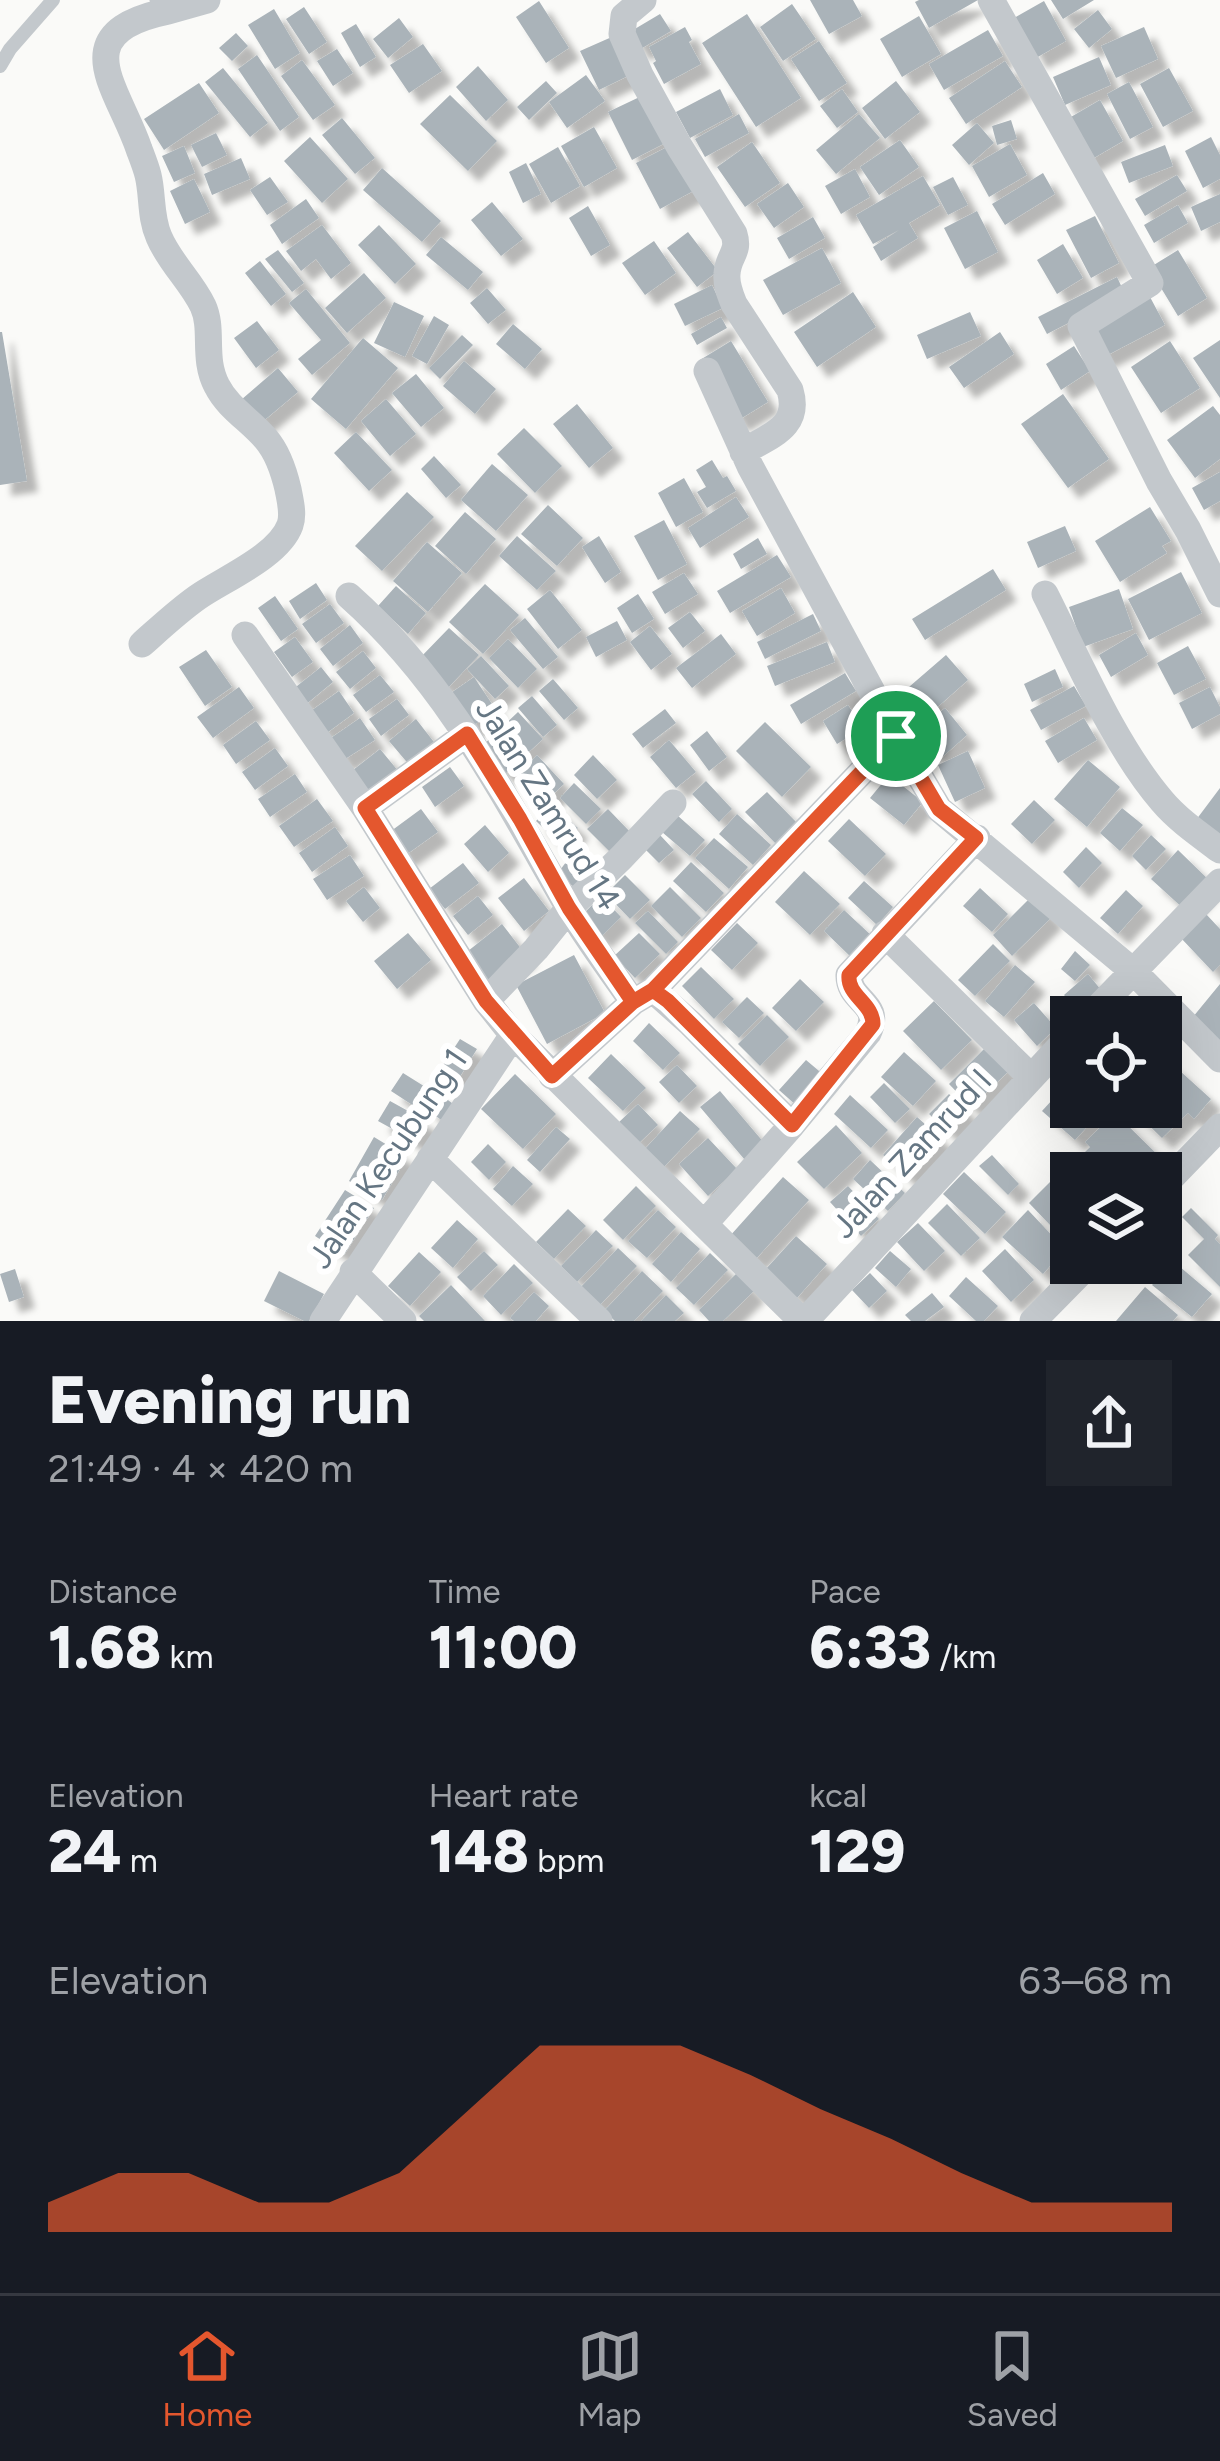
<!DOCTYPE html>
<html lang="en">
<head>
<meta charset="utf-8">
<style>
	body { margin:0; font-family:Figtree,sans-serif; background:#20242c; color:#f1f3f6; height:100vh; display:flex; flex-direction:column; font-size:45px; white-space:nowrap }
	* { box-sizing:border-box; margin:0 }
	p { font-size:39px; color:#9ea1a6 }
	.icon { flex:none; width:66px; height:66px; fill:none; stroke:currentColor; stroke-width:2; stroke-linecap:round; stroke-linejoin:round }
	.map { position:relative; height:1321px; overflow:hidden }
	.drawer { display:flex; flex-direction:column; background:#171b24; flex:1 }
	.drawer>* { flex:none }
	.fabs { position:absolute; left:1050px; top:996px; display:grid; gap:24px }
	.fabs a { display:grid; place-items:center; width:132px; height:132px; border-radius:0px; background:#171b24; box-shadow:0 12px 48px #0002; font-size:60px }
	.pin { position:absolute; display:grid; place-items:center; width:102px; height:102px; color:#fff; margin:-51px; border:6px solid #fff; border-radius:50%; box-shadow:0 3px 12px #0007 }
	.round { display:grid; place-items:center; flex:none; width:126px; height:126px; border-radius:0px; background:#20242c }
	.summary { display:flex; align-items:center; justify-content:space-between; height:204px; padding:0 48px }
	h1 { font-size:66px; font-weight:800; line-height:90px }
	.figures { display:grid; grid-template-columns:repeat(3,1fr); gap:18px; height:204px; padding:12px 48px }
	.figures div { display:grid; align-content:center }
	.figures b { font-size:60px; font-weight:800 }
	.figures small { font-size:33px; font-weight:400 }
	.figures p { font-size:33px }
	.chart { height:336px; padding:24px 48px }
	.chart p { display:flex; justify-content:space-between }
	.chart svg { width:100%; height:216px; margin-top:12px; fill:#e4572e; opacity:.7 }
	.tab-bar { display:flex; justify-content:space-around; align-items:center; height:168px; border-top:3px solid #363941; background:#171b24; font-size:33px; color:#9ea1a6 }
	.tab-bar a { display:grid; justify-items:center; gap:6px }
	.tab-bar .on { color:#e4572e }
	.map>svg:first-child { display:block }
</style>
</head>
<body>
<div class="map">
<svg width="1220" height="1321" viewBox="0 0 1220 1321">
	<defs>
		<filter id="shadow"><feDropShadow dx="11" dy="11" stdDeviation="3" flood-color="#0004"/></filter>
	</defs>
	<rect width="100%" height="100%" fill="#fafaf8"/>
	<path fill="#aab3b9" filter="url(#shadow)" d="M810 0H853L862 16 829 34Z
		M919 0H978L929 28 915 2Z
		M1051 0H1094L1063 19Z
		M539 1 569 48 546 63 516 17Z
		M1044 1 1066 41 1036 58 1014 18Z
		M792 4 816 39 783 61 760 27Z
		M304 7 327 42 309 54 286 19Z
		M274 9 300 53 275 69 248 25Z
		M1098 10 1112 29 1089 48 1074 29Z
		M660 14 671 31 639 50 628 33Z
		M747 14 801 98 756 127 702 43Z
		M919 16 941 54 902 77 880 39Z
		M399 18 413 37 388 58 373 39Z
		M356 24 376 57 360 67 341 33Z
		M685 27 692 40 689 42 701 64 664 84 653 63 656 61 649 47Z
		M1144 27 1158 59 1116 78 1101 46Z
		M988 30 1003 56 944 90 929 64Z
		M236 33 248 46 232 61 219 48Z
		M614 36 632 74 599 90 580 51Z
		M819 41 847 83 819 101 791 59Z
		M423 44 442 71 409 93 390 65Z
		M337 49 353 73 333 86 317 61Z
		M257 55 299 117 280 131 238 69Z
		M1099 57 1111 85 1065 105 1053 77Z
		M302 60 335 105 313 120 281 76Z
		M1005 61 1022 87 966 124 949 98Z
		M478 66 508 100 486 121 456 87Z
		M223 68 268 123 250 137 205 82Z
		M1169 68 1193 111 1163 127 1140 84Z
		M586 75 605 101 567 128 549 102Z
		M546 81 557 93 529 120 517 107Z
		M896 81 920 112 885 139 862 108Z
		M1129 82 1153 127 1130 139 1107 94Z
		M199 83 219 113 164 150 144 119Z
		M720 89 733 115 690 138 676 112Z
		M842 89 858 112 837 128 820 106Z
		M648 93 671 140 632 160 608 112Z
		M450 95 497 141 468 171 420 124Z
		M1100 100 1123 141 1087 162 1064 121Z
		M739 114 749 133 705 157 695 139Z
		M859 114 880 138 836 174 816 150Z
		M342 118 375 158 355 174 322 135Z
		M1011 120 1017 139 997 145 992 126Z
		M977 123 994 143 969 165 952 145Z
		M594 127 617 168 584 187 561 146Z
		M216 133 227 155 202 167 191 145Z
		M310 137 348 179 322 203 284 161Z
		M1211 137 1220 155V179L1203 188 1185 151Z
		M900 140 919 167 879 195 860 167Z
		M752 142 780 183 745 207 717 167Z
		M1010 144 1027 175 989 197 972 166Z
		M671 145 695 190 660 209 636 163Z
		M1165 145 1173 166 1129 183 1121 162Z
		M184 146 195 173 174 182 162 156Z
		M558 147 580 186 551 203 529 164Z
		M241 158 250 179 212 195 204 174Z
		M526 163 541 194 523 203 509 172Z
		M382 168 441 221 422 242 363 190Z
		M855 169 870 197 841 214 825 186Z
		M1043 173 1055 194 1005 225 992 204Z
		M1177 175 1187 191 1145 216 1135 199Z
		M923 176 940 205 909 223 918 238 881 261 873 247 899 230 873 244 856 215Z
		M270 177 288 202 267 215 250 190Z
		M953 177 968 205 948 215 933 187Z
		M194 179 210 212 185 224 170 191Z
		M788 183 804 207 774 228 757 204Z
		M1220 194V222L1201 231 1191 207Z
		M306 199 319 218 282 244 270 225Z
		M492 202 523 239 501 256 471 220Z
		M1178 205 1188 223 1154 243 1144 225Z
		M588 206 610 245 591 256 569 218Z
		M977 211 998 252 965 269 944 228Z
		M1095 216 1119 263 1091 278 1066 230Z
		M813 217 825 238 789 259 777 238Z
		M322 225 351 263 331 279 316 259 301 271 286 251Z
		M379 225 416 264 395 284 358 245Z
		M688 232 718 271 697 287 667 248Z
		M441 237 483 272 468 290 426 255Z
		M654 241 676 273 645 295 622 263Z
		M1063 244 1083 278 1057 294 1037 260Z
		M822 248 841 283 783 315 763 280Z
		M278 250 304 283 292 292 265 259Z
		M1178 250 1207 298 1178 316 1149 268Z
		M260 261 286 294 271 306 245 273Z
		M364 273 386 298 347 333 325 308Z
		M1117 277 1125 294 1047 334 1038 317Z
		M712 285 723 308 685 326 674 304Z
		M487 288 506 310 488 324 470 303Z
		M306 289 350 343 312 375 298 359 321 340 289 303Z
		M853 292 876 327 817 367 794 332Z
		M1150 297 1165 325 1102 358 1087 331Z
		M394 302 424 316 405 357 374 343Z
		M970 312 981 336 927 359 917 335Z
		M434 316 449 325 427 364 412 356Z
		M721 317 727 328 697 345 691 334Z
		M257 321 279 350 256 368 234 338Z
		M513 324 542 349 525 369 496 344Z
		M0 332H2L27 481 0 485Z
		M1000 332 1014 354 964 388 949 367Z
		M462 335 473 345 440 379 429 368Z
		M363 338 398 368 346 429 311 399Z
		M1220 340V398L1193 358Z
		M731 341 768 402 737 421 700 360Z
		M1170 341 1200 388 1161 413 1131 367Z
		M1074 346 1090 371 1061 390 1046 364Z
		M464 361 496 389 475 414 443 386Z
		M278 368 298 392 261 423 241 400Z
		M416 374 444 408 421 427 392 393Z
		M1063 394 1109 459 1068 488 1021 424Z
		M386 399 416 434 390 456 361 421Z
		M577 404 613 448 589 468 553 424Z
		M1213 406 1220 415V459L1195 478 1167 440Z
		M524 428 562 466 535 493 497 454Z
		M356 432 392 470 369 491 334 453Z
		M434 456 461 485 446 498 421 469Z
		M712 460 723 478 727 476 736 491 707 508 697 492 706 487 696 470Z
		M492 464 528 495 496 531 461 500Z
		M1220 472V501L1204 510 1192 488Z
		M684 478 703 512 676 527 658 493Z
		M407 492 434 517 382 571 355 546Z
		M736 497 749 517 700 548 688 528Z
		M548 505 583 538 557 566 521 534Z
		M1150 507 1171 541 1162 546 1167 553 1120 582 1095 541Z
		M465 512 496 539 466 574 435 546Z
		M664 520 687 564 658 580 634 536Z
		M1065 526 1076 551 1038 568 1027 542Z
		M517 536 556 571 537 590 499 556Z
		M599 536 621 572 605 583 582 547Z
		M758 538 767 554 741 569 733 554Z
		M427 542 462 573 428 612 393 581Z
		M777 555 791 577 730 613 717 591Z
		M993 569 1006 590 925 640 912 619Z
		M1181 572 1202 613 1149 640 1128 599Z
		M684 573 698 594 665 614 652 592Z
		M316 583 327 600 300 619 289 601Z
		M485 584 519 615 483 654 449 622Z
		M396 586 426 613 408 634 378 606Z
		M781 588 795 613 757 636 742 611Z
		M1119 589 1133 629 1083 647 1069 607Z
		M550 590 582 630 558 649 527 609Z
		M638 594 654 619 632 633 617 608Z
		M275 596 298 629 281 641 258 608Z
		M330 604 344 623 316 643 302 624Z
		M690 612 705 631 683 648 668 628Z
		M813 614 821 631 765 659 757 642Z
		M525 618 558 657 543 669 510 630Z
		M617 621 627 640 596 657 586 637Z
		M350 625 363 643 333 666 320 649Z
		M650 626 672 654 651 670 630 642Z
		M449 628 479 655 447 689 417 661Z
		M1136 633 1148 655 1111 677 1099 655Z
		M721 634 736 654 692 688 676 668Z
		M295 637 313 662 292 677 274 652Z
		M508 639 537 669 518 688 489 658Z
		M827 642 835 662 775 686 767 666Z
		M1188 646 1206 679 1174 695 1157 663Z
		M206 650 232 687 205 706 179 667Z
		M363 651 376 668 350 689 336 672Z
		M946 655 968 680 924 719 902 693Z
		M481 656 509 686 495 699 467 669Z
		M321 667 333 682 304 706 292 690Z
		M1055 669 1063 687 1032 702 1024 684Z
		M845 673 856 691 801 724 790 705Z
		M380 675 394 692 366 712 353 695Z
		M474 677 496 710 470 728 448 695Z
		M553 679 578 708 564 720 539 691Z
		M1074 686 1086 706 1041 730 1030 710Z
		M239 687 254 708 213 738 197 717Z
		M1210 687 1220 707V714L1192 729 1179 703Z
		M339 691 354 713 324 735 308 713Z
		M532 696 557 725 543 737 518 708Z
		M397 699 409 715 381 736 369 719Z
		M848 705 863 728 837 744 823 721Z
		M945 708 967 735 939 760 916 732Z
		M665 709 676 723 643 748 632 734Z
		M518 712 543 739 505 774 480 748Z
		M360 718 375 740 342 761 328 740Z
		M1084 718 1097 740 1058 763 1045 741Z
		M416 719 437 746 411 767 389 741Z
		M256 721 270 740 236 764 223 745Z
		M765 722 811 767 782 797 736 751Z
		M707 731 727 757 709 771 690 745Z
		M669 740 696 772 676 788 650 757Z
		M275 748 288 766 255 790 242 772Z
		M380 749 399 772 367 797 348 774Z
		M968 751 985 788 955 802 938 765Z
		M537 755 564 784 546 801 519 773Z
		M593 755 617 780 597 799 574 775Z
		M1088 760 1120 787 1087 827 1054 799Z
		M450 767 464 786 435 807 422 787Z
		M295 774 307 792 270 817 258 799Z
		M889 775 923 802 904 825 870 798Z
		M706 781 732 809 719 822 692 794Z
		M574 783 601 809 586 824 560 798Z
		M1220 788V839L1196 820Z
		M767 792 799 825 777 845 745 812Z
		M317 799 333 821 294 847 279 826Z
		M1034 800 1055 820 1032 844 1011 824Z
		M552 804 578 828 561 845 536 821Z
		M1122 808 1143 825 1120 851 1100 833Z
		M421 809 438 832 403 857 387 834Z
		M608 809 633 835 612 854 587 829Z
		M737 814 771 845 753 865 719 834Z
		M677 815 705 840 690 856 662 832Z
		M849 819 886 854 865 876 828 841Z
		M485 825 509 853 488 872 464 844Z
		M335 827 348 846 312 872 299 853Z
		M660 835 674 850 659 863 645 849Z
		M1151 835 1166 849 1146 870 1132 856Z
		M714 838 748 867 729 889 695 858Z
		M1086 847 1102 863 1079 888 1063 872Z
		M576 849 601 868 582 893 557 874Z
		M1178 850 1212 883 1186 911 1151 879Z
		M350 855 364 876 327 900 313 879Z
		M691 862 724 893 706 912 673 881Z
		M463 863 479 883 445 909 429 889Z
		M804 871 840 904 810 935 775 902Z
		M625 875 650 900 630 919 606 894Z
		M524 878 549 911 524 931 498 898Z
		M864 881 893 907 877 925 848 898Z
		M364 887 380 908 363 922 346 901Z
		M670 887 701 918 682 937 651 906Z
		M980 888 1008 914 992 932 963 906Z
		M1126 890 1143 906 1118 934 1100 918Z
		M478 896 493 915 468 935 453 916Z
		M601 896 621 917 600 938 579 918Z
		M1032 896 1052 917 1012 956 993 935Z
		M844 910 873 937 852 958 824 931Z
		M648 911 678 942 666 954 635 923Z
		M1206 914 1220 929V965L1213 972 1180 937Z
		M737 923 758 943 732 970 711 950Z
		M502 924 526 955 486 985 463 955Z
		M408 933 431 960 397 989 374 961Z
		M639 933 660 954 635 978 614 956Z
		M993 944 1010 961 975 996 958 980Z
		M1075 951 1090 965 1075 981 1061 969Z
		M574 955 605 1013 547 1044 516 985Z
		M1015 965 1035 982 1004 1017 985 1001Z
		M701 967 734 999 714 1019 682 986Z
		M1088 974 1106 996 1083 1016 1064 995Z
		M800 979 824 1002 796 1031 772 1008Z
		M1220 984V1050L1188 1023Z
		M747 997 764 1013 739 1038 722 1022Z
		M934 1001 972 1040 941 1070 903 1031Z
		M1034 1003 1056 1028 1037 1046 1014 1020Z
		M767 1015 789 1037 760 1066 738 1044Z
		M649 1023 680 1053 663 1070 633 1041Z
		M460 1039 477 1049 456 1083 439 1071Z
		M987 1046 1010 1070 971 1107 949 1084Z
		M904 1052 936 1081 913 1106 881 1077Z
		M611 1054 646 1088 623 1111 588 1078Z
		M806 1060 825 1076 797 1106 779 1090Z
		M1169 1061 1211 1099 1194 1119 1188 1113 1162 1138 1130 1107H1161V1071Z
		M677 1065 697 1086 679 1103 659 1082Z
		M403 1073 427 1088 414 1106 391 1091Z
		M515 1074 556 1114 523 1149 481 1109Z
		M884 1083 910 1109 895 1123 870 1097Z
		M1064 1087 1071 1093V1107H1087L1097 1116 1075 1140 1042 1111Z
		M720 1091 765 1144 745 1160 700 1107Z
		M437 1092 456 1106 444 1122 425 1108Z
		M949 1094 968 1111 948 1132 929 1114Z
		M850 1095 888 1130 871 1148 834 1114Z
		M390 1101 428 1122 416 1142 378 1121Z
		M638 1104 658 1125 637 1145 617 1124Z
		M680 1111 700 1129 663 1168 644 1150Z
		M1115 1113 1167 1164 1158 1173H1071V1178L1065 1172 1090 1147 1085 1142Z
		M917 1117 943 1140 908 1178 883 1155Z
		M836 1125 862 1153 824 1189 797 1162Z
		M556 1127 570 1139 540 1172 527 1160Z
		M374 1137 407 1157 382 1200 349 1181Z
		M708 1138 737 1169 708 1196 679 1164Z
		M488 1144 506 1162 489 1180 471 1162Z
		M992 1155 1019 1184 1008 1195 979 1166Z
		M870 1160 905 1193 888 1211 853 1179Z
		M513 1166 533 1184 512 1206 493 1189Z
		M964 1172 1006 1212 985 1234 943 1194Z
		M1056 1176 1071 1189V1247L1029 1203Z
		M783 1177 809 1200 755 1260 729 1237Z
		M636 1186 656 1206 623 1240 603 1220Z
		M848 1186 879 1219 861 1236 830 1202Z
		M345 1190 374 1208 344 1255 315 1236Z
		M947 1204 980 1238 961 1256 928 1223Z
		M1191 1208 1218 1235 1215 1239 1220 1244V1287L1188 1255 1204 1239 1182 1217Z
		M568 1209 586 1226 554 1259 536 1242Z
		M658 1210 676 1227 647 1258 628 1241Z
		M1028 1210 1061 1245 1051 1254 1056 1259 1043 1274 1002 1237Z
		M457 1220 478 1239 453 1268 431 1248Z
		M918 1223 945 1251 924 1271 897 1242Z
		M596 1230 613 1246 577 1282 561 1266Z
		M681 1232 700 1249 671 1282 652 1264Z
		M796 1236 827 1264 797 1298 765 1270Z
		M618 1248 637 1266 598 1307 579 1289Z
		M1005 1249 1034 1280 1011 1302 982 1271Z
		M484 1251 498 1265 471 1291 457 1277Z
		M890 1251 911 1269 896 1287 875 1268Z
		M419 1252 441 1272 410 1306 388 1286Z
		M710 1253 728 1270 694 1305 676 1288Z
		M1173 1261 1212 1294 1192 1317 1152 1285Z
		M514 1264 533 1283 501 1315 483 1296Z
		M15 1269 24 1297 9 1302 0 1274Z
		M279 1271 324 1294 309 1321H304L264 1301Z
		M642 1271 663 1291 634 1321H615L604 1311Z
		M737 1273 754 1291 723 1321H709L699 1310Z
		M870 1273 887 1291 869 1308 852 1290Z
		M966 1277 998 1306 984 1321H976L949 1296Z
		M451 1285 485 1321H424L419 1316Z
		M1145 1287 1178 1315 1173 1321H1116Z
		M534 1292 549 1306 536 1321H514L510 1318Z
		M932 1293 944 1307 925 1321H911L905 1315Z
		M666 1295 684 1313 675 1321H641Z"/>
	<g fill="none" stroke-linecap="round" stroke-linejoin="round">
		<path stroke="#c3c8cc" stroke-width="14" d="M0 66 10 49 53 0"/>
		<path stroke="#c3c8cc" stroke-width="27" d="M643 0 624 16 622 34 640 75 679 146 734 234C740 253 728 255 727 274 726 285 730 294 734 304L790 390C801 427 771 435 743 452
			M991 0 1150 283 1081 326 1159 481 1188 530 1220 594
			M168 11 207 0
			M707 371 750 466 896 736 939 809 1134 972 1220 1059
			M1045 594C1078 659 1114 745 1162 801 1178 820 1200 835 1220 850
			M349 596C446 682 502 792 566 903 586 938 611 970 633 1002
			M245 635 365 808 486 1001 513 1035 802 1321
			M142 644C160 628 178 611 198 597 224 579 279 556 290 525 294 514 290 500 288 489 284 472 278 453 266 439 250 420 228 408 217 386 202 358 214 330 203 306 191 281 170 263 159 237 150 217 153 195 148 175 146 167 142 157 139 149 118 87 63 33 168 11L163 0
			M365 808 467 734
			M885 934 1030 1076
			M653 990 690 1023 792 1125
			M486 1001 536 949 569 908 621 858 673 803
			M1089 1017 1220 882
			M552 1076 633 1002 653 990 896 736
			M430 1159 599 1321
			M1161 1188 1220 1127
			M705 1223 792 1125 868 1033C883 1002 848 1002 849 975L977 838
			M353 1272 403 1321
			M323 1321 513 1035
			M805 1321 1071 1035
			M1033 1321 1090 1263"/>
	</g>
	<g fill="none" stroke-linecap="round" stroke-linejoin="round">
		<defs>
			<path id="route" d="M896 736 653 990 633 1002 552 1076 486 1001 365 808 467 734 520 819 569 908 633 1002 653 990 668 1001 792 1125 873 1024C873 1003 847 996 849 975L976 838 939 809 896 736"/>
		</defs>
		<use href="#route" stroke="#fff" stroke-width="24"/>
		<use href="#route" stroke="#e4572e" stroke-width="15"/>
	</g>
	<g text-anchor="middle" stroke-width="12" stroke-linejoin="round" paint-order="stroke">
		<g font-size="33" fill="#657683" stroke="#fff">
			<text transform="translate(549 804) rotate(58)" y="12">Jalan Zamrud 14</text>
			<text transform="translate(911 1153) rotate(-47)" y="12">Jalan Zamrud I</text>
			<text transform="translate(387 1158) rotate(-56)" y="12">Jalan Kecubung 1</text>
		</g>
	</g>
</svg>
<div class="fabs">
<a><svg class="icon" aria-label="locate" viewBox="0 0 24 24"><circle cx="12" cy="12" r="6"/><path d="M12 2v4M12 18v4M2 12h4M18 12h4"/></svg></a>
<a><svg class="icon" aria-label="layers" viewBox="0 0 24 24"><path d="M12 4l9 5-9 5-9-5zM3 14l9 5 9-5"/></svg></a>
</div>
<div class="pin" style="left:896px;top:736px;background:#1e9e55"><svg class="icon" aria-label="arrive" viewBox="0 0 24 24"><path d="M6 21V4h12l-3 4 3 4H6"/></svg></div>
</div>
<section class="drawer">
<div class="summary"><div><h1>Evening run</h1><p>21:49 · 4 × 420 m</p></div><a class="round"><svg class="icon" aria-label="share" viewBox="0 0 24 24"><path d="M12 15V3M7 8l5-5 5 5M5 13v7h14v-7"/></svg></a></div>
<div class="figures">
<div><p>Distance</p><b>1.68<small> km</small></b></div>
<div><p>Time</p><b>11:00</b></div>
<div><p>Pace</p><b>6:33<small> /km</small></b></div>
</div>
<div class="figures">
<div><p>Elevation</p><b>24<small> m</small></b></div>
<div><p>Heart rate</p><b>148<small> bpm</small></b></div>
<div><p>kcal</p><b>129</b></div>
</div>
<div class="chart"><p><span>Elevation</span>63–68 m</p>
<svg viewBox="0 0 160 44" preserveAspectRatio="none"><path d="M0 44V38L10 32L20 32L30 38L40 38L50 32L60 19L70 6L80 6L90 6L100 12L110 19L120 25L130 32L140 38L150 38L160 38V44z"/></svg>
</div>
</section>
<nav class="tab-bar">
<a class="on"><svg class="icon" aria-label="home" viewBox="0 0 24 24"><path d="M3 11l9-7 9 7M6 9v11h12V9"/></svg>Home</a>
<a><svg class="icon" aria-label="map" viewBox="0 0 24 24"><path d="M3 6l6-2 6 2 6-2v14l-6 2-6-2-6 2zM9 4v14M15 6v14"/></svg>Map</a>
<a><svg class="icon" aria-label="saved" viewBox="0 0 24 24"><path d="M7 4h10v16l-5-4-5 4z"/></svg>Saved</a>
</nav>
</body>
</html>
